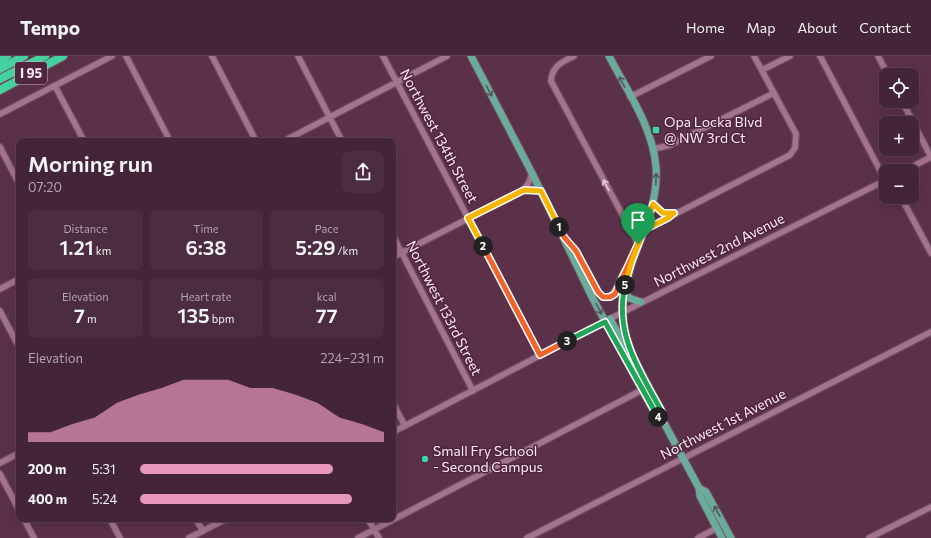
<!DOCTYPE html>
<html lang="en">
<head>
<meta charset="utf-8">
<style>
	body { margin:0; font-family:Commissioner,sans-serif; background:#4b2d3f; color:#f1f3f6; height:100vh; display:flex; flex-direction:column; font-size:15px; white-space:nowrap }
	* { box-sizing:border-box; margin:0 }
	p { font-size:13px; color:#afa5ad }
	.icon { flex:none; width:22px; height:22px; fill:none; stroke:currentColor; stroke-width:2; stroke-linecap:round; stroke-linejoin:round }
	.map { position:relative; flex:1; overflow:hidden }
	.details { position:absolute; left:16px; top:82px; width:380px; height:384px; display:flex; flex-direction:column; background:#442537; border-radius:8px; box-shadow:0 4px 16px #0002,0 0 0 1px #5c4252 }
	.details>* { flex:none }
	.tools { position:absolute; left:879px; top:12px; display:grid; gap:8px }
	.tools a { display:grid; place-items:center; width:40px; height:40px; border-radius:8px; background:#442537; box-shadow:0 4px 16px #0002,0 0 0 1px #5c4252; font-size:20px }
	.pin { position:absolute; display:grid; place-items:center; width:34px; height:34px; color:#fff; margin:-41px -17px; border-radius:50% 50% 50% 0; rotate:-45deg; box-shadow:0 0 4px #0007 }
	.pin .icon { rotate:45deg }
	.km { position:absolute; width:20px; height:20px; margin:-10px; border-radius:50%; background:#222; color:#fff; font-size:11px; line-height:20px; text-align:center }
	.round { display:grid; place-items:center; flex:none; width:42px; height:42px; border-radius:8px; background:#4b2d3f }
	.summary { display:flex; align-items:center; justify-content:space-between; height:68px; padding:0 12px }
	h1 { font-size:22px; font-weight:600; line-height:30px }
	.metrics { display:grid; grid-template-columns:repeat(3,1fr); gap:6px; height:68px; padding:4px 12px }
	.metrics div { display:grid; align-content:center; border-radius:8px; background:#4b2d3f; text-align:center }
	.metrics b { font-size:20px; font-weight:600 }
	.metrics small { font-size:11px; font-weight:400 }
	.metrics p { font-size:11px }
	.chart { height:112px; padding:8px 12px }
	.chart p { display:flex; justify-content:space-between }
	.chart svg { width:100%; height:72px; margin-top:4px; fill:#e797bd; opacity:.7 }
	ul { padding:0 12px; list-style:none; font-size:13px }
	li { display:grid; grid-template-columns:64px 48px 1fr; align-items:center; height:30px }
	li i { height:10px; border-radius:5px; background:#e797bd }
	header { display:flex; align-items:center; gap:24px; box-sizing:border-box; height:56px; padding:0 20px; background:#442537; border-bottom:1px solid #5c4252 }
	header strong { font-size:19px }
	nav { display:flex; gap:22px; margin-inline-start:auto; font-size:14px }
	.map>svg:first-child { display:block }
</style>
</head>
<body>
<header>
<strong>Tempo</strong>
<nav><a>Home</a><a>Map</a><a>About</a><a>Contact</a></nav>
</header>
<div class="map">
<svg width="931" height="482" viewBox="0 0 931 482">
	<rect width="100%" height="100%" fill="#5b3149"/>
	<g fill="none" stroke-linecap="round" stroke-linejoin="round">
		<defs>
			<path id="minor" d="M126 0 170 85
				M212 0 256 85
				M298 0 342 85
				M383 0 540 299
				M574 0C562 6 552 10 551 25L638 188
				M820 0 882 118 886 121
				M878 0 888 19
				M762 14 790 0
				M55 30 84 85
				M630 41 711 0
				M902 45 931 101
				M0 58 112 0
				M284 85 447 0
				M0 91 19 128
				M654 93 670 89 774 37
				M904 115 931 101
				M524 134 529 126 532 117
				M901 141 931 197
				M653 147 663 157H674
				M644 174 790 99 795 92 796 78 754 0
				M393 180 473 335
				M393 201 524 134 533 133 541 135
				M0 233 19 223
				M0 255 19 291
				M393 347 405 370
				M393 376 631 252 886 124
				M0 407 19 397
				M0 418 19 454
				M24 463 34 482
				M110 463 120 482
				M196 463 203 475
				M368 463 379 482
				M189 482 226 463
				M358 482 642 334
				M527 482 931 276
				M698 482 717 472
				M869 482 931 451"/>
			<path id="major" d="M471 0 532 117 592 241 656 359 663 365
				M609 0C627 35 653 71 656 111 658 138 649 161 640 185 608 266 623 283 662 356L663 365 699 432 700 440 722 482
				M574 192 598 237 603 241C618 243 618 226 625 215
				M624 232 629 242 641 246
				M610 263 626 292
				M699 432 706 436 731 482"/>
			<path id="highway" d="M0 4 7 0
				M0 13 24 0
				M0 23 45 0
				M0 34 63 0"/>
		</defs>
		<use href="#minor" stroke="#704e62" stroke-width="8"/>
		<use href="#major" stroke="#704e62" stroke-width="9"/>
		<use href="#highway" stroke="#704e62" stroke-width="10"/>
		<use href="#minor" stroke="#a4738e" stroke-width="5.5"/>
		<use href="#major" stroke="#6aab99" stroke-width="7"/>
		<use href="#highway" stroke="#44d1a0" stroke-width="8"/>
	</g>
	<defs><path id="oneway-shaft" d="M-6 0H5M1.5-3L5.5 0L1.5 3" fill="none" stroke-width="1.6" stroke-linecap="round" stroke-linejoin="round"/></defs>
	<g stroke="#59555e">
		<use href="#oneway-shaft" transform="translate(622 26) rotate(-117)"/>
		<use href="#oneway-shaft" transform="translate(489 35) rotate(62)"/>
		<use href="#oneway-shaft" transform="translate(656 123) rotate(-88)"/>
		<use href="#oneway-shaft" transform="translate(599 253) rotate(62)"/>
		<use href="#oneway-shaft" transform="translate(717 455) rotate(-119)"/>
	</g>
	<use stroke="#e6cdda" href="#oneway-shaft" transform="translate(606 129) rotate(-118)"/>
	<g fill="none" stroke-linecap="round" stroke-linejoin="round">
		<defs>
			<path id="split-1" d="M559 171 564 181 576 195 598 236 603 241H610L615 238 638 188"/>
			<path id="split-2" d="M483 190 468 162 524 134 541 135 559 171"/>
			<path id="split-3" d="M483 190 540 299 567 285"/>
			<path id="split-4" d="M567 285 605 266 658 361"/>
			<path id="split-5" d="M625 229C614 278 639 314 662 356L663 365 658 361"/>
			<path id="split-6" d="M625 229 631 207 644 174 668 162 674 157H663L653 148C649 161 643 175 638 188"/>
		</defs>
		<use href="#split-1" stroke="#fff" stroke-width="8"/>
		<use href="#split-2" stroke="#fff" stroke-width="8"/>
		<use href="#split-3" stroke="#fff" stroke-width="8"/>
		<use href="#split-4" stroke="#fff" stroke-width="8"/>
		<use href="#split-5" stroke="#fff" stroke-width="8"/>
		<use href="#split-6" stroke="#fff" stroke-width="8"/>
		<use href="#split-1" stroke="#f0652b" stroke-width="5"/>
		<use href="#split-2" stroke="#f5b400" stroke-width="5"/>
		<use href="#split-3" stroke="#f0652b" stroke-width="5"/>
		<use href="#split-4" stroke="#22a559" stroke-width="5"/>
		<use href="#split-5" stroke="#22a559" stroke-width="5"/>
		<use href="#split-6" stroke="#f5b400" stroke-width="5"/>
	</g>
	<g fill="#40d4a2" stroke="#50263e" stroke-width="1.5">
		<rect x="652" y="70" width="8" height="8" rx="2"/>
		<circle cx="425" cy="403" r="4"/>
	</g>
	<g text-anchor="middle" stroke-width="3" stroke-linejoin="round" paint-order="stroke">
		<rect fill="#50263e" stroke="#c8b0bd" stroke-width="1" x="15" y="6" width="32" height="22" rx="3"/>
		<g font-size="13" font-weight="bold" fill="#fcebf3">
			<text x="31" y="22">I 95</text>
		</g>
		<g font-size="14" fill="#fcebf3" stroke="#50263e" text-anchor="start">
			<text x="664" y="71">Opa Locka Blvd<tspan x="664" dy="16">@ NW 3rd Ct</tspan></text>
			<text x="433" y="400">Small Fry School<tspan x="433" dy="16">- Second Campus</tspan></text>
		</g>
		<g font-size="14" fill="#fcebf3" stroke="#50263e">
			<text transform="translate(439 80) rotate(62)" y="5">Northwest 134th Street</text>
			<text transform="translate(719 194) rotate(-27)" y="5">Northwest 2nd Avenue</text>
			<text transform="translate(444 252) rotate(63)" y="5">Northwest 133rd Street</text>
			<text transform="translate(723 368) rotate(-27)" y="5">Northwest 1st Avenue</text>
		</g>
	</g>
</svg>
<div class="tools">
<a><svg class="icon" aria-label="locate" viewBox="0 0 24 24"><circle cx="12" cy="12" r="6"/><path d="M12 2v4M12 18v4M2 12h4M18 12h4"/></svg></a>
<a>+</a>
<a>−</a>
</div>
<div class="pin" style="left:638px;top:188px;background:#1e9e55"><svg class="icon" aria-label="arrive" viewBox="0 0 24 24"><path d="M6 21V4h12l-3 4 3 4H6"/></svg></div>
<b class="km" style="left:559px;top:171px">1</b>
<b class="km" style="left:483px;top:190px">2</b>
<b class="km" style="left:567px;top:285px">3</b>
<b class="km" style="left:658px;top:361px">4</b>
<b class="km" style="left:625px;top:229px">5</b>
<section class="details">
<div class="summary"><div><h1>Morning run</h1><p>07:20</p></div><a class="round"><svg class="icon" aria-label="share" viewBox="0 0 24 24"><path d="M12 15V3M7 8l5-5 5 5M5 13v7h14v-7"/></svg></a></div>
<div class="metrics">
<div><p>Distance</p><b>1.21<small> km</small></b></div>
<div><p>Time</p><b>6:38</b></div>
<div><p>Pace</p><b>5:29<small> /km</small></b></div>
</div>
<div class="metrics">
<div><p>Elevation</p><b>7<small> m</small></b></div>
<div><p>Heart rate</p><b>135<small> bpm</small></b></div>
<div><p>kcal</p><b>77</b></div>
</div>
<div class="chart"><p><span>Elevation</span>224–231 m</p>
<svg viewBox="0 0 160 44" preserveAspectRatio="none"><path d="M0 44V38L10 38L20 33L30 29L40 20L50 15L60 11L70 6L80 6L90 6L100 11L110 11L120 15L130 20L140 29L150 33L160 38V44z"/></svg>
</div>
<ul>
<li><b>200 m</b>5:31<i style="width:79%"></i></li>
<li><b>400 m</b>5:24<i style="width:87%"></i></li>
</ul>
</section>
</div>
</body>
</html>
